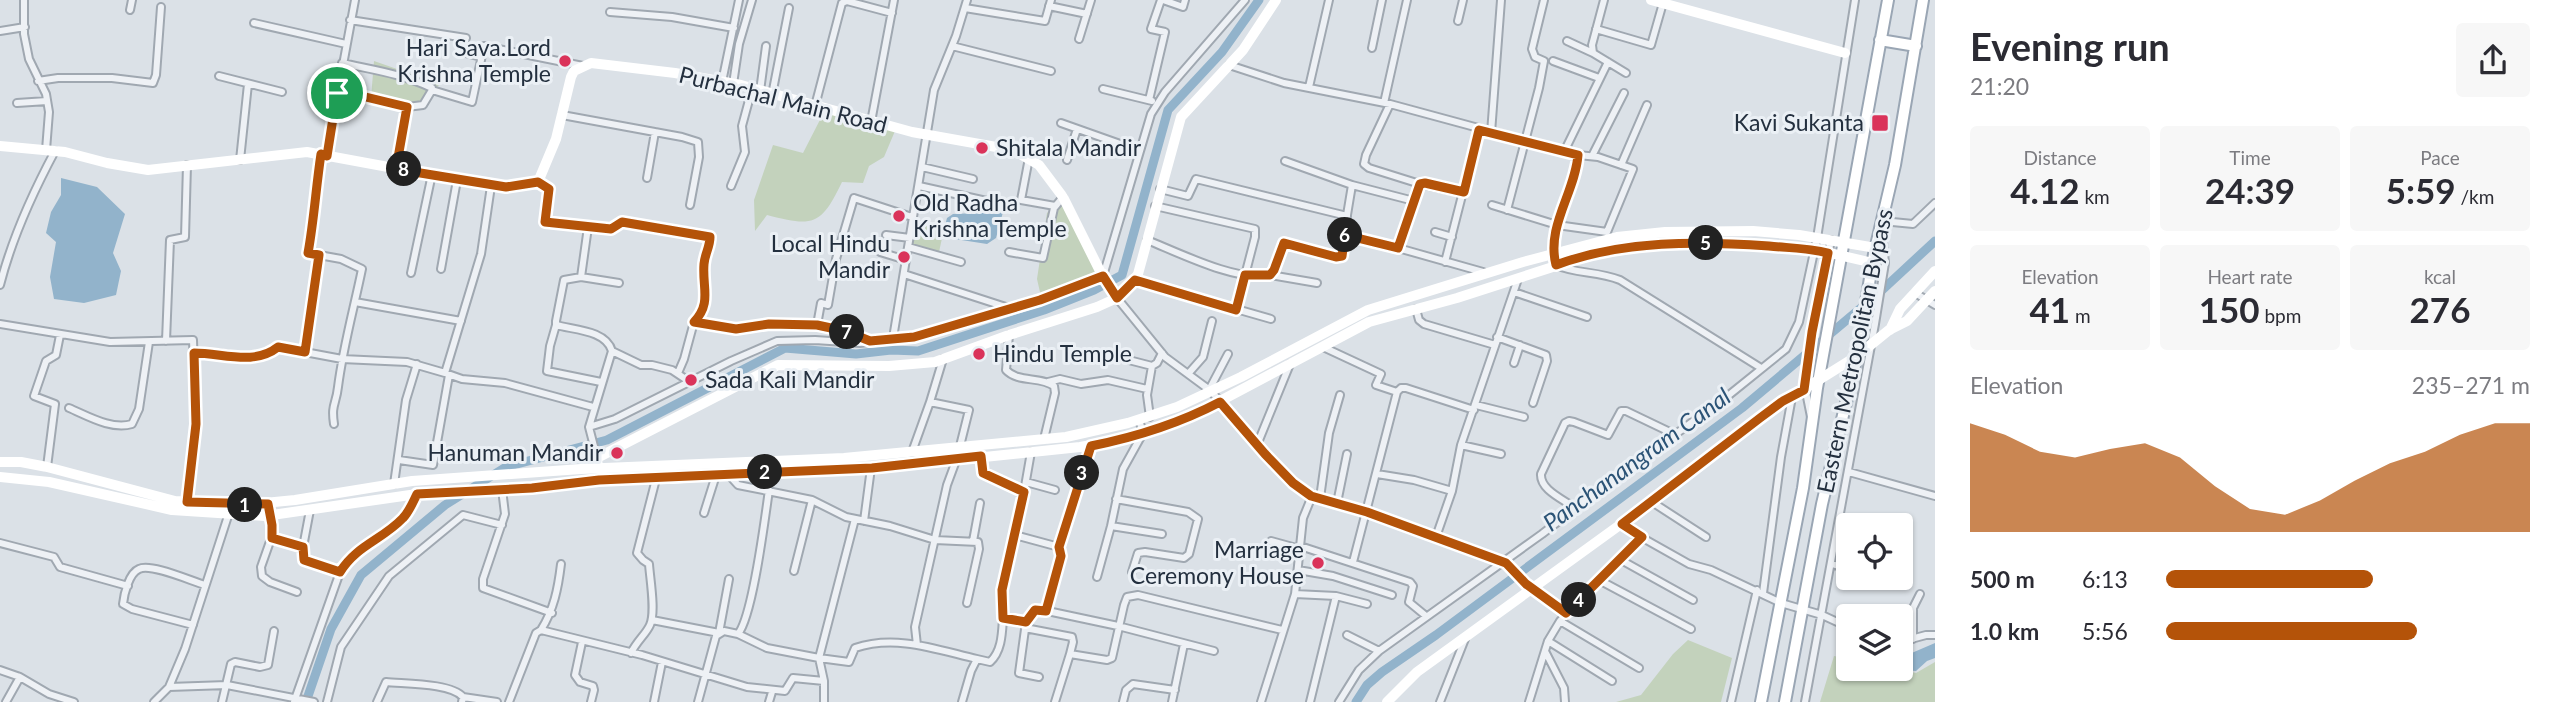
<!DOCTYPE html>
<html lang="en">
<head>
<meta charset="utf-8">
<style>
	body { margin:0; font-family:Lato,sans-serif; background:#f7f7f7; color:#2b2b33; height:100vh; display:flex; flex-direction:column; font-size:26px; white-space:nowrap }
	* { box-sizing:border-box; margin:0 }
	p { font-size:23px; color:#7c7c81 }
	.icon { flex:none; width:38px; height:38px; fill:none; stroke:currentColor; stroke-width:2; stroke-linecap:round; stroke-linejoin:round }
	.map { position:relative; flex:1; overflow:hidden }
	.side { display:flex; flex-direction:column; background:#fff; width:630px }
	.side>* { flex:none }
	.fabs { position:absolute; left:1836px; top:513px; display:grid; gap:14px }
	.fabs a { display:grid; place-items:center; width:77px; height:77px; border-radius:7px; background:#fff; box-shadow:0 2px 5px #0004; font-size:35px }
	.pin { position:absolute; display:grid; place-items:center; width:60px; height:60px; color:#fff; margin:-30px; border:4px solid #fff; border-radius:50%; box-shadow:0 2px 7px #0007 }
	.km { position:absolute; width:35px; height:35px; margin:-18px; border-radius:50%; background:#222; color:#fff; font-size:19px; line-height:35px; text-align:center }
	.round { display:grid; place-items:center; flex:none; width:74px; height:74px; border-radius:7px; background:#f7f7f7 }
	.overview { display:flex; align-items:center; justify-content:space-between; height:119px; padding:0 35px }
	h1 { font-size:38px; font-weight:700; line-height:52px }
	.stats { display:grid; grid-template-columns:repeat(3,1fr); gap:10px; height:119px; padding:7px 35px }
	.stats div { display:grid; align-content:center; border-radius:7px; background:#f7f7f7; text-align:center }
	.stats b { font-size:35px; font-weight:700 }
	.stats small { font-size:19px; font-weight:400 }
	.stats p { font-size:19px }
	.chart { height:196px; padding:14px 35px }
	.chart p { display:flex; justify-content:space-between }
	.chart svg { width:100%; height:126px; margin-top:7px; fill:#b45309; opacity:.7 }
	ul { padding:0 35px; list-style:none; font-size:23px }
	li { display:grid; grid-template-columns:112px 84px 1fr; align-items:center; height:52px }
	li i { height:18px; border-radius:9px; background:#b45309 }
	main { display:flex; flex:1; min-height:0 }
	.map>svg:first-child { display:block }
</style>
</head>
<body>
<main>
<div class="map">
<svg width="1935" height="702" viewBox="0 0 1935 702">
	<rect width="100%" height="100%" fill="#dbe1e7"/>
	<path fill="#c3d2bc" d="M374 61 440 84 415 109 371 98Z
		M824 112 895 131 884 157 869 166 863 183 842 182C821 226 813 227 767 215L755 231 754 200 773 145 803 153Z
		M1061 199 1100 276 1042 301 1037 279 1047 213Z
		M914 218 944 229 939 252 910 245Z
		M1688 640 1732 658 1721 702H1616L1641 695 1673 654Z
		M1834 656 1848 659V668L1894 669 1916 673 1935 662V702H1820Z"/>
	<path fill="#92b3cb" d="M61 178 97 187 125 214 113 253 121 271 116 295 84 303 54 299 50 277 56 242 46 233 51 212 61 195Z
		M1003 212 996 238 987 244 942 237 947 218 953 214Z
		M1935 643V658L1927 661 1916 671 1887 669 1900 668 1901 654 1907 655Z"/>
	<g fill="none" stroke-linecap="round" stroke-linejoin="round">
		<path stroke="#92b3cb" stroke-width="9" d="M306 702 331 629 361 575 445 505 506 467 607 440 785 348 856 354 891 350 918 351 1044 310 1094 290 1122 275 1168 110 1222 52 1259 0
			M1356 702 1367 685 1382 672 1436 635 1742 408 1880 292 1935 241"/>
		<defs>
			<path id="street" d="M24 0V34L29 59 46 94 49 112 46 150
				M1163 0 1183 7 1185 0
				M1604 0 1592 45 1593 53 1626 73
				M1049 6 1087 14
				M965 8 1045 21 1051 0
				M130 10 132 0
				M610 12 672 17 734 28
				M350 20 466 38
				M1458 21 1463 0
				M254 23 346 44
				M1596 29 1651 45 1663 3
				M0 31 25 27
				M1079 39 1091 0
				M1567 41 1593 53
				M952 46 1051 71
				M1372 48 1382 0
				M462 52 481 57
				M1553 61 1599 78
				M342 63C373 70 403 74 432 88V90
				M1229 65 1284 83 1390 104 1578 155 1598 157 1633 169 1607 232 1557 225 1492 205
				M219 76 282 92
				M38 81 58 78H112L153 83 156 75 161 7
				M722 82 739 0
				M733 84 739 44 752 0
				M1309 87 1329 0
				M1103 89 1152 101
				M760 91 766 46
				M338 92 355 0
				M772 95 789 8
				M1149 100 1165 32 1151 29 1161 0
				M17 103 47 101
				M1384 103 1407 0
				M1390 104 1366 155 1364 164 1369 168 1420 184
				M815 106 842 3 847 1 892 13
				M562 115 682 137 698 142 699 157 690 205
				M871 122 894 0
				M1061 123 1140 151
				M1491 133 1501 0
				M1564 152 1608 62
				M322 154 308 253 341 259 362 269C354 308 343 347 338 387 336 405 331 404 334 424
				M1578 155C1575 193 1546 226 1556 265 1576 274 1597 271 1620 280L1761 368
				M327 156 339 91 407 107 423 105 432 90 472 102 484 46 583 66
				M1592 156 1624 93
				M1029 158 1021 200 1055 206
				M240 160 248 84
				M1067 160 1077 129
				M1621 165 1647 105
				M922 167 973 179
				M396 168 407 107
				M647 178 655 132
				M538 182 549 189 545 222 614 229 618 223 622 222 690 232 710 237C710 247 705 253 704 264 702 288 712 303 694 322
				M1352 185 1414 201
				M491 186 481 254 445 373 462 379 505 383 593 407
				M731 186 745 152 742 126 752 89
				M919 186 1009 206
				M1160 189 1188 196 1196 179 1347 216
				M1155 206 1255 229V237L1236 310
				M1507 210 1539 88 1544 61 1535 57 1532 49 1544 0
				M1882 221 1913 224 1935 203
				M588 227 581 277 564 280 556 321V325C574 330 606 330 612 351L589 427
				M1435 232 1452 237
				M886 235 910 238
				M1345 235 1398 248 1420 184 1464 193
				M1147 240C1177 252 1239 283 1270 275L1274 270 1284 243 1340 257 1352 185 1285 161
				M908 247 961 262
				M1398 248 1483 272
				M880 252 906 260
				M1009 252 1043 258 1054 208 1063 197
				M1445 262 1479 129
				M441 269 457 180
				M411 273 432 174
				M904 274 1009 308
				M1270 275 1317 283
				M581 277 619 283
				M1135 280 1271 319
				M0 285C12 238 32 194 55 151
				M1514 292 1587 317
				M1915 293 1935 305
				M1117 298 1165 357 1211 391 1265 455 1305 492 1368 512 1506 563 1526 584 1566 613
				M355 302 461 321
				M1416 309 1419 320 1424 324 1495 345
				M0 324 110 342 193 340 196 423 187 502
				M556 325 550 346 547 371 601 382
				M817 325 845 331 869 340
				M1009 335 1006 370C1018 383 1040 376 1054 386L1055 393 1044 439
				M1497 337 1546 355 1547 361 1533 403
				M893 338 934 90 956 36 967 0
				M166 341 170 240 185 237 187 165
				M1323 347 1381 374 1376 385 1397 392
				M612 351 641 365H652L672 370 690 382
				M305 352 319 255
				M194 353C204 353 214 353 223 354 245 357 259 362 278 347L342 359 407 362 445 373
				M1117 357 1152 366 1157 363 1162 353
				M1514 363 1520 345
				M678 373 684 359 694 322 736 329 769 324 817 325 821 303 828 305 836 259 854 198 912 217
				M1188 374 1203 357 1212 321
				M1048 382 1060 379 1081 384 1108 380 1147 389
				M1209 390 1228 354
				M1476 405 1524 417
				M69 408C88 416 111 430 132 424L139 409 149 342
				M1150 417 1147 395 1152 366
				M1811 417 1804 382 1831 240
				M1257 445 1290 364
				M1461 445 1501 454
				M912 452 930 402
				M1031 452 1024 492 1001 590 1003 618 1026 622 1033 611 1038 609 1118 626 1214 651
				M981 456 983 473 1024 492
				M597 458 589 427 615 419 731 361 777 341 815 340 860 343 924 335 1040 300 1103 276 1151 114 1165 92 1245 0
				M399 460 433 465 449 375
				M47 467 55 404 34 396 46 361 56 355 60 335
				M1849 472 1935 496
				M728 474 738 485 812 500 846 517 890 526 935 540 978 542 979 549 967 603
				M1377 474 1414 480 1452 491
				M1026 482 1055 490
				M394 484 406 400 417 364
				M502 489 505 514 483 579V588L552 613
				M1320 498 1329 433 1340 395
				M1116 499 1188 512 1198 519 1189 554 1184 558 1145 552 1138 553 1132 572
				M1652 502 1706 537
				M1337 503 1347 454
				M269 504 273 533 261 567 262 576 270 582 297 592
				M1575 508C1563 499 1540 490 1541 474L1565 423 1569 421 1574 422 1608 435 1621 411H1626L1674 434
				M310 510 303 547 305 560 340 572
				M704 513 716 475
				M855 519 819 658 849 662 855 648C896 634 938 650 977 659
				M864 521 871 468
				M1622 524 1641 537 1689 564 1711 570 1781 603 1822 615 1848 627
				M1111 526 1162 534
				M1015 535 1059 547 1061 551 1046 611
				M1436 537 1452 491 1461 445 1518 279
				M272 538 303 547
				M973 541 980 503
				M1271 541 1300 549
				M0 543 54 557 60 567 128 586
				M1300 546 1410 582 1413 586 1409 602 1426 616
				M1059 547 1091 445
				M1621 560 1693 600
				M1353 562 1397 392 1401 388H1406L1474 410
				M1832 564 1848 569
				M1298 570 1333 576 1392 595
				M794 571 812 500
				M1097 577 1111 526 1123 469 1143 433 1139 420
				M1876 578 1888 581
				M1599 580 1691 629
				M1763 593 1781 457 1792 397
				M1295 594 1336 596 1367 604
				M652 620 719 633 729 579
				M1560 621 1639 668
				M1026 622 1019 673 1039 677
				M193 625 132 609 123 604C124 594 129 573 139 569 151 563 191 581 205 585
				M1025 628 1072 637 1073 642 1070 654
				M541 630C554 609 558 589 561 564
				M738 634 767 648 819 658 824 681V702
				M1347 635 1379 651
				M1913 639V608L1920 594
				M1548 641 1612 681
				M582 642 575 675 580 682 593 686 594 690 591 702
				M1900 642 1926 635H1935
				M917 645 915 627 947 485 957 458 969 410 930 402 943 359
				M631 653C637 641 646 634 650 625 656 612 650 579 649 564L643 560 637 553 656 479
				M1546 653 1564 688 1565 702
				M0 670 20 677
				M169 687 185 649 228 516
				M6 702 20 677 49 694 74 702
				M154 702 169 687 227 685 314 702
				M222 702 231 664 235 662 260 667 268 665 274 631
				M294 702 340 572C357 545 382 540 403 518 409 512 413 502 417 494
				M327 702 341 647 389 576 463 515 502 525
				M377 702 386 682C405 684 451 683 463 697
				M462 702 463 697 497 702
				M509 702 536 633 541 630 642 655 747 687 785 691 793 678 824 681
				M654 702 662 662
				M698 702 716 636 724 631 738 634C753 616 765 517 769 490
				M769 702 772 692
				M962 702 971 671 977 659 990 662C1002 651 1002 633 1003 618
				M1055 702 1070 654 1107 660 1112 658 1124 605 1127 597 1138 595 1282 630
				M1123 702 1126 690 1133 684 1175 690
				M1172 702 1184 644
				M1261 702 1295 594 1303 518 1312 496
				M1310 702 1336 596
				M1339 702 1359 670 1379 651 1542 534 1611 481 1724 399 1786 349 1799 322 1817 238 1855 0
				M1440 702 1465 639
				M1529 702 1548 641 1560 621 1641 537
				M1731 702 1757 590
				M1805 702 1875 324 1885 263 1882 232"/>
			<path id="primary" d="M1880 40 1916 46
				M1761 702 1803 488 1817 388 1888 0
				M1785 702 1822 504 1857 356 1874 254 1895 165 1923 0"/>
		</defs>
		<use href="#street" stroke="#a0a8b1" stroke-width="10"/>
		<use href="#primary" stroke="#9aa6b4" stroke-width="14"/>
		<use href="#street" stroke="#eef1f5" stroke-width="6"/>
		<path stroke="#fff" stroke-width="10" d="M1651 0 1845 53
			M0 146 65 152 107 163 148 170 307 152 491 186 511 187 538 182 556 139 571 77 574 71 591 63 675 73 741 85 912 132 1013 150 1039 165 1063 197 1104 279 1117 298
			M1890 330 1900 309 1935 271
			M0 462H21L47 467 175 501 243 505 295 500 412 481 581 469 844 458 1066 437 1128 423 1177 407 1241 377 1368 310 1523 262 1617 237 1665 232 1753 231 1799 235 1876 248
			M598 468 597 458 778 365 889 366 935 362 1009 335 1097 307 1117 298 1128 289 1138 274 1181 117 1243 50 1276 0
			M0 477 49 482 172 510 265 516 417 494 532 488 599 480 672 479 739 473 879 468 1080 447 1120 440 1190 417 1369 322 1457 298 1590 255 1640 246 1733 244 1813 249 1873 263
			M1387 702 1417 672 1646 506 1774 408 1857 356 1889 330 1907 321 1935 291"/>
		<use href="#primary" stroke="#fff" stroke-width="10"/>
	</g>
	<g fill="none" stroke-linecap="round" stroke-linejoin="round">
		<defs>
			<path id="route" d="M341 91 407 107 396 169 506 187 538 182 549 189 545 222 611 229 622 222 710 237C710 247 705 253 704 264 702 288 712 303 694 322L736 329 769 324 817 325 845 331 870 341 914 337 1040 300 1103 276 1117 298 1135 280 1236 310 1245 275H1270L1274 270 1284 243 1336 257 1342 256 1345 235 1398 248 1420 184 1425 183 1464 192 1479 130 1578 155C1575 193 1546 226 1556 265 1623 240 1699 241 1769 246 1789 248 1809 248 1828 253L1812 332 1804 390 1783 401 1760 418 1622 524 1642 537 1566 613 1526 584 1506 563 1367 512 1311 496 1293 483 1265 454 1220 402C1180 423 1136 437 1091 446L1059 547 1061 556 1046 611 1035 610 1026 622 1003 618 1002 590 1024 492 983 473 981 456 872 468 599 480 532 488 417 494C413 502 409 512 403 518 382 540 357 545 340 572L304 560 303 547 272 538V525L268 504 187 502 196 424 194 353C223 353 254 366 278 347L305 352 319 255 308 253C314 220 316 187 321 154L327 156 337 93Z"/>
		</defs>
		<use href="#route" stroke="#fff" stroke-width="14"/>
		<use href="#route" stroke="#b45309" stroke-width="9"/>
	</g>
	<g fill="#da335a" stroke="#ebf0f5" stroke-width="2.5">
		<circle cx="565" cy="61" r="7"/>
		<rect x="1871" y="114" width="18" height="18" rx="3.5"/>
		<circle cx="982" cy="148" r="7"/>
		<circle cx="899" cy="216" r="7"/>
		<circle cx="904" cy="257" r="7"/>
		<circle cx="979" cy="354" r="7"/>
		<circle cx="691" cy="380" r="7"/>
		<circle cx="617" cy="453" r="7"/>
		<circle cx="1318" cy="563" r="7"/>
	</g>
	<g text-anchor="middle" stroke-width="6" stroke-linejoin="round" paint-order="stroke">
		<g font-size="23" fill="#24303f" stroke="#ebf0f5" text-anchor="end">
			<text x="551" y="56">Hari Sava.Lord<tspan x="551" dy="26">Krishna Temple</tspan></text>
			<text x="1864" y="131">Kavi Sukanta</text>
			<text x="996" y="156" text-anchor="start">Shitala Mandir</text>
			<text x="913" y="211" text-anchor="start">Old Radha<tspan x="913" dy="26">Krishna Temple</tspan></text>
			<text x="890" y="252">Local Hindu<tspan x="890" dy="26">Mandir</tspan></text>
			<text x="993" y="362" text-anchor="start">Hindu Temple</text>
			<text x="705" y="388" text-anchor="start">Sada Kali Mandir</text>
			<text x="603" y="461">Hanuman Mandir</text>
			<text x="1304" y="558">Marriage<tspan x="1304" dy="26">Ceremony House</tspan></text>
		</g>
		<g font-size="23" fill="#24303f" stroke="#ebf0f5">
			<text transform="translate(783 100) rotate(14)" y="8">Purbachal Main Road</text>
			<text transform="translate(1855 351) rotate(-78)" y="8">Eastern Metropolitan Bypass</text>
		</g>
		<g font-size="24" font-style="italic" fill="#2b5376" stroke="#ebf0f5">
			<text transform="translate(1637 460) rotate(-36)" y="8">Panchanangram Canal</text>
		</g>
	</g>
</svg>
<div class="fabs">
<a><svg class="icon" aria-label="locate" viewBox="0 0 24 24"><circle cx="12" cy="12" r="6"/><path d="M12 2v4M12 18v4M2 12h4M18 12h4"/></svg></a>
<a><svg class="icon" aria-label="layers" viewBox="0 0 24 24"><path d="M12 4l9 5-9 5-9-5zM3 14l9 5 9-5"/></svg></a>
</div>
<div class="pin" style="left:337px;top:93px;background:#1e9e55"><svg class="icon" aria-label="arrive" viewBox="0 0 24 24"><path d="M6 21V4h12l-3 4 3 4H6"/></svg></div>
<b class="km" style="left:245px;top:505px">1</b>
<b class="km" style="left:765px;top:472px">2</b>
<b class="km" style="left:1082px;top:473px">3</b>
<b class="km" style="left:1579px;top:600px">4</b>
<b class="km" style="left:1706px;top:243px">5</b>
<b class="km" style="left:1345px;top:235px">6</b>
<b class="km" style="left:847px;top:332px">7</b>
<b class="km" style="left:404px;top:169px">8</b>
</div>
<section class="side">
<div class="overview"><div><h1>Evening run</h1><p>21:20</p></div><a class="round"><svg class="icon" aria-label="share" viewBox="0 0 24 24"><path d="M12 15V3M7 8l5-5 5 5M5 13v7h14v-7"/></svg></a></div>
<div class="stats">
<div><p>Distance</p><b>4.12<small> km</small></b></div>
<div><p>Time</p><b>24:39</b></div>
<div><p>Pace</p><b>5:59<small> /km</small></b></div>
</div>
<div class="stats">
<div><p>Elevation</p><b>41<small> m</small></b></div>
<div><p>Heart rate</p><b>150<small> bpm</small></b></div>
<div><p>kcal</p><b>276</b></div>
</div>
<div class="chart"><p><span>Elevation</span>235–271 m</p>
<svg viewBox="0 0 160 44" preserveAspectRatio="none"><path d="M0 44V6L10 10L20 16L30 18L40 15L50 13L60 18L70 28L80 36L90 38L100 33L110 26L120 20L130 16L140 10L150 6L160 6V44z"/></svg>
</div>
<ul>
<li><b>500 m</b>6:13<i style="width:57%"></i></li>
<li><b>1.0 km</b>5:56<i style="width:69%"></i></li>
</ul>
</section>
</main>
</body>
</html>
